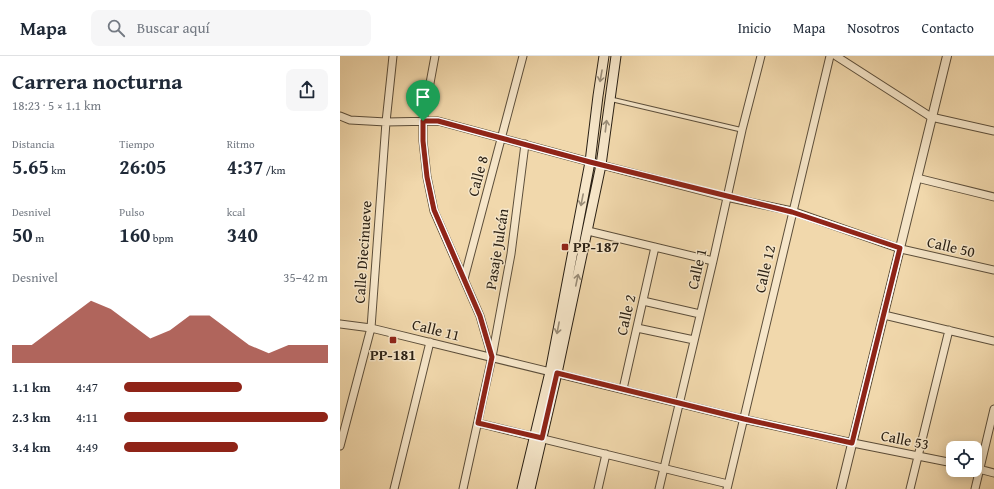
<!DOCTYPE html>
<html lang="es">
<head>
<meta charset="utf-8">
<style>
	body { margin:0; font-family:"Gentium Book Plus",serif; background:#f6f6f7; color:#1f2937; height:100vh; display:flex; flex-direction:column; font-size:15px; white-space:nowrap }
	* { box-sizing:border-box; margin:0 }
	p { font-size:13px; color:#747a83 }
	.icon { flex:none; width:22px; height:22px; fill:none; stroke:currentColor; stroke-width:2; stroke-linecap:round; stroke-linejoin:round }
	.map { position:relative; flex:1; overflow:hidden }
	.sheet { display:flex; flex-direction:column; background:#fff; width:340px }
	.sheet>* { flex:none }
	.tools { position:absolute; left:606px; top:385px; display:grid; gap:8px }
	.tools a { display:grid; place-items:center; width:36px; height:36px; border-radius:8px; background:#fff; box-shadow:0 2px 10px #0003; font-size:20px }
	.pin { position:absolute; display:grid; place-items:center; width:34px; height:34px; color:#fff; margin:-41px -17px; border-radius:50% 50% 50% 0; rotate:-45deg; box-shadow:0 0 4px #0007 }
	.pin .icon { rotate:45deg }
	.round { display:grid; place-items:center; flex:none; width:42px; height:42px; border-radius:8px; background:#f6f6f7 }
	.head { display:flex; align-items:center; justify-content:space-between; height:68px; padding:0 12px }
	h1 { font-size:22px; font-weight:700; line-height:30px }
	.figures { display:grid; grid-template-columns:repeat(3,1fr); gap:6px; height:68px; padding:4px 12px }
	.figures div { display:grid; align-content:center }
	.figures b { font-size:20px; font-weight:700 }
	.figures small { font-size:11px; font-weight:400 }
	.figures p { font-size:11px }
	.chart { height:112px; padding:8px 12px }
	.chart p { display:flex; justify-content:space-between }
	.chart svg { width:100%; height:72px; margin-top:4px; fill:#8f2418; opacity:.7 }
	ul { padding:0 12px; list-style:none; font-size:13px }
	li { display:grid; grid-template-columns:64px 48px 1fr; align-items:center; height:30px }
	li i { height:10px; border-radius:5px; background:#8f2418 }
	header { display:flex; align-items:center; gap:24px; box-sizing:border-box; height:56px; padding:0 20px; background:#fff; border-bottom:1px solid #e0e1e3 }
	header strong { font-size:19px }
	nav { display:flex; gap:22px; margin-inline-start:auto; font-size:14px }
	.search { width:280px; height:36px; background:#f6f6f7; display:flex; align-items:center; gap:10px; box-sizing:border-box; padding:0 14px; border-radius:8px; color:#747a83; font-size:15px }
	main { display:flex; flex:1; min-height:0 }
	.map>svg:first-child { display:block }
</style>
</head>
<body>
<header>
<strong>Mapa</strong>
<div class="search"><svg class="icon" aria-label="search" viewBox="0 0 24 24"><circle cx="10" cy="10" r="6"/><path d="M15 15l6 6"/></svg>Buscar aquí</div>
<nav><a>Inicio</a><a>Mapa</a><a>Nosotros</a><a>Contacto</a></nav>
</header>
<main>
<section class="sheet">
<div class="head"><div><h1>Carrera nocturna</h1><p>18:23 · 5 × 1.1 km</p></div><a class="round"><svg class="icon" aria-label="share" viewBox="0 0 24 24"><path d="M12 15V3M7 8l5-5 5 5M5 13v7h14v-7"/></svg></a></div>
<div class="figures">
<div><p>Distancia</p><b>5.65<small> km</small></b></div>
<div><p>Tiempo</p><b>26:05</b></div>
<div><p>Ritmo</p><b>4:37<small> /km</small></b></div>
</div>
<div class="figures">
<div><p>Desnivel</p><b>50<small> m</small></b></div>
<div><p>Pulso</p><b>160<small> bpm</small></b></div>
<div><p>kcal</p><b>340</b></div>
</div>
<div class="chart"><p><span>Desnivel</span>35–42 m</p>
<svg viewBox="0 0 160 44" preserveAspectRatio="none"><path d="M0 44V33L10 33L20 24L30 15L40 6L50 11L60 20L70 29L80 24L90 15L100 15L110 24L120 33L130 38L140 33L150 33L160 33V44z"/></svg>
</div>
<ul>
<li><b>1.1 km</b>4:47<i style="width:58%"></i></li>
<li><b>2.3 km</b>4:11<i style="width:100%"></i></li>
<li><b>3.4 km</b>4:49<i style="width:56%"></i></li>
</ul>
</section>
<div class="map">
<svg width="654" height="433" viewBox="0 0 654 433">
	<rect width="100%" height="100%" fill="#f1d8ac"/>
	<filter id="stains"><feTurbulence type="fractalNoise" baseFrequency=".005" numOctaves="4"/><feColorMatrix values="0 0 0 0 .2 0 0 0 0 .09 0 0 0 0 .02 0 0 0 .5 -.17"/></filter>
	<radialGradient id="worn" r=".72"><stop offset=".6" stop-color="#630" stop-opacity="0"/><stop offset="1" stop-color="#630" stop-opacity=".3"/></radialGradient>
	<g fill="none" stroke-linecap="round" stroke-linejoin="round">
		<defs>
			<path id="service" d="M270 43 402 74"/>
			<path id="minor" d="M95 0 83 65V85L87 121 94 155 140 260 151 298
				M496 0 591 61 654 75
				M0 60 10 64 46 66 98 65 250 106 386 141 452 155 561 193 654 214
				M577 122 654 141
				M248 175 373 205
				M124 223 183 0
				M303 245 360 258
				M544 259 654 285
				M0 268 31 272 403 363 513 387 613 407
				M297 272 354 284
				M283 333 315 191
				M138 367 388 428
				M0 390 31 272 46 66 53 0
				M635 412 654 417
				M54 433 90 286
				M123 433 152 301 171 198 185 88
				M258 433 266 398
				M319 433 373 205 402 74 421 0
				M387 433 490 0
				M570 433 609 274
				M635 433 654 353"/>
			<path id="tertiary" d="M501 433 607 0"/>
			<path id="secondary" d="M182 433 210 316 250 106 258 40 264 0
				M190 433 217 317 261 109 276 0"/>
		</defs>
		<use href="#service" stroke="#5c4e3a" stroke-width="5.5"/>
		<use href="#minor" stroke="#5c4e3a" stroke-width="9"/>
		<use href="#tertiary" stroke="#5c4e3a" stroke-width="10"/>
		<use href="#secondary" stroke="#2a2014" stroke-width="11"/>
		<use href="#service" stroke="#f6e6c9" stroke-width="3.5"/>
		<use href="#minor" stroke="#f6e6c9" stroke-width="7"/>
		<use href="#tertiary" stroke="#f6e6c9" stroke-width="8"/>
		<use href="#secondary" stroke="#f6e6c9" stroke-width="9"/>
	</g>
	<defs><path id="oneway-shaft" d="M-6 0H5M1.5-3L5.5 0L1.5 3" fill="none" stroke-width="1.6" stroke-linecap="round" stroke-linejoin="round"/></defs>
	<g stroke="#9a8d78">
		<use href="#oneway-shaft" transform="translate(261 20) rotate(100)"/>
		<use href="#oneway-shaft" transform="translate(266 70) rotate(-83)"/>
		<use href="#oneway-shaft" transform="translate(242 144) rotate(101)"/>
		<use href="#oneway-shaft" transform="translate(237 224) rotate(-78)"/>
		<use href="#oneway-shaft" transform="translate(218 272) rotate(101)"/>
	</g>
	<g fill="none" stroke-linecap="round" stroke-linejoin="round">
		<defs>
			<path id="route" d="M83 65H98L250 106 452 156 560 192 512 387 404 363 217 317 202 382 138 367 152 301 140 260 94 154 87 121 83 85Z"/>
		</defs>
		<use href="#route" stroke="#fff" stroke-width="8"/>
		<use href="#route" stroke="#8f2418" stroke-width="5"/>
	</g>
	<g fill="#8f2418" stroke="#f6e6c9" stroke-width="1.5">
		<rect x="221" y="187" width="8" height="8" rx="2"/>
		<rect x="49" y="280" width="8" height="8" rx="2"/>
	</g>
	<g text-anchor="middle" stroke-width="3" stroke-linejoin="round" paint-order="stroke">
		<g font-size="15" fill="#2a2014" stroke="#f6e6c9">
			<text transform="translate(138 120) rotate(-75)" y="5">Calle 8</text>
			<text transform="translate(611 191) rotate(13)" y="5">Calle 50</text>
			<text transform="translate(157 193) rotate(-81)" y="5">Pasaje Julcán</text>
			<text transform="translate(23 196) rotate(-86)" y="5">Calle Diecinueve</text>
			<text transform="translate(357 213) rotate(-77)" y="5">Calle 1</text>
			<text transform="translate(425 213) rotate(-77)" y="5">Calle 12</text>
			<text transform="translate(286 259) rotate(-77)" y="5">Calle 2</text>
			<text transform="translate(96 274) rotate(14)" y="5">Calle 11</text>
			<text transform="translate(565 384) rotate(11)" y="5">Calle 53</text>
		</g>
		<g font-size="15" font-weight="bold" fill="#2a2014" stroke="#f6e6c9" text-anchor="start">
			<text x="233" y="196">PP-187</text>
			<text x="53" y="304" text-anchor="middle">PP-181</text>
		</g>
	</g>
	<rect width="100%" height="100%" filter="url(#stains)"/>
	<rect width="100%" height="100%" fill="url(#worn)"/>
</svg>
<div class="tools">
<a><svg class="icon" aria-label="locate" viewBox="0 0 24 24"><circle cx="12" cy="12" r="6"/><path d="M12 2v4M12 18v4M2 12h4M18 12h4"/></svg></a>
</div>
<div class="pin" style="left:83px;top:65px;background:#1e9e55"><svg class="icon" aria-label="arrive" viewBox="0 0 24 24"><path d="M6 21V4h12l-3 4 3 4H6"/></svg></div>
</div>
</main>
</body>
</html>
